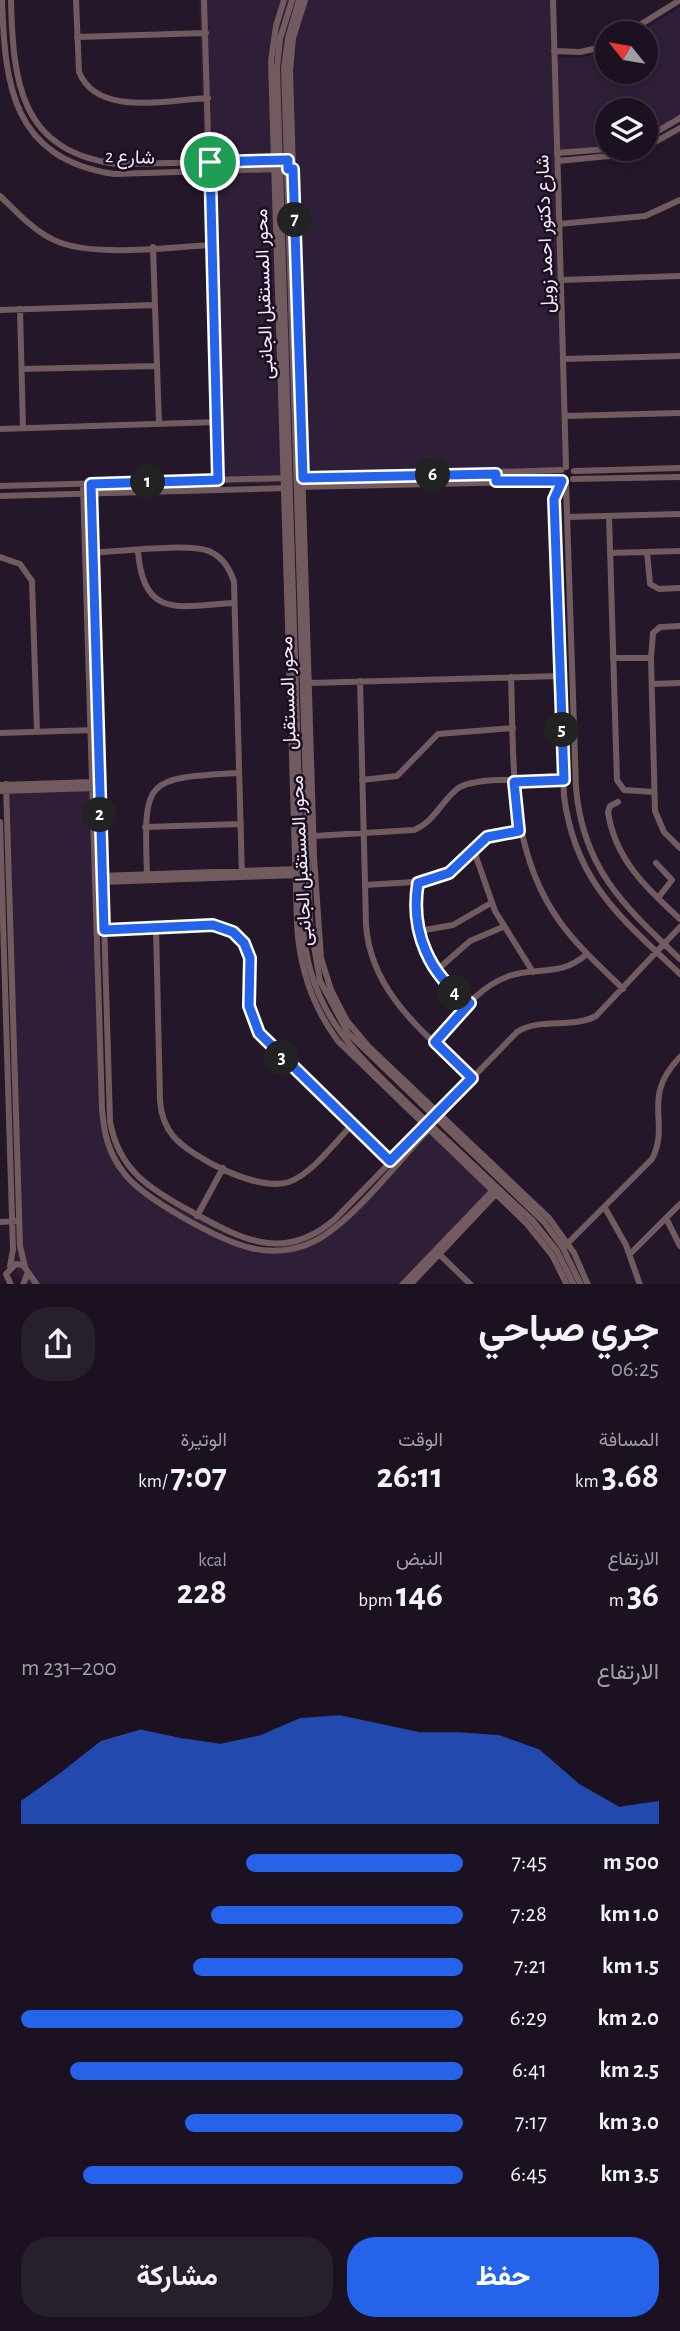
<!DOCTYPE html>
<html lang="ar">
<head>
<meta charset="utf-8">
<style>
	body { margin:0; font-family:"Alegreya Sans",Vazirmatn,sans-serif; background:#281f2d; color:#f1f3f6; direction:rtl; height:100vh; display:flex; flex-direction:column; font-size:26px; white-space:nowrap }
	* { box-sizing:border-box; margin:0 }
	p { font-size:23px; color:#a09da5 }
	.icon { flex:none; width:38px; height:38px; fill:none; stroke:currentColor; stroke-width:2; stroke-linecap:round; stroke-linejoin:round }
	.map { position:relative; height:1284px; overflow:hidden; direction:ltr }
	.details { display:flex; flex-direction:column; background:#1b1120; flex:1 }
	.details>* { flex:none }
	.needle { width:46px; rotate:300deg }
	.fabs { position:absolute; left:595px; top:21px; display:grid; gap:14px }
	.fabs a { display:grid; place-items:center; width:63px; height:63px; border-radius:50%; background:#1b1120; box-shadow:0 4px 10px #0003,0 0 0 2px #39313e; font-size:35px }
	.pin { position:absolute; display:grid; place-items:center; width:60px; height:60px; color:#fff; margin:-30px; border:4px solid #fff; border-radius:50%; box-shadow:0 2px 7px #0007 }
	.km { position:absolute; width:35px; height:35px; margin:-18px; border-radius:50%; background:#222; color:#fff; font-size:19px; line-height:35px; text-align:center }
	.round { display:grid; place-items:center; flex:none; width:74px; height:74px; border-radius:28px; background:#281f2d }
	.summary { display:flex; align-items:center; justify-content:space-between; height:119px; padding:0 21px }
	h1 { font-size:38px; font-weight:700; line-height:52px }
	.stats { display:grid; grid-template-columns:repeat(3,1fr); gap:10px; height:119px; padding:7px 21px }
	.stats div { display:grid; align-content:center }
	.stats b { font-size:35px; font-weight:700 }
	.stats small { font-size:19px; font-weight:400 }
	.stats p { font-size:19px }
	.chart { height:196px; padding:14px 21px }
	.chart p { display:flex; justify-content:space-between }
	.chart svg { width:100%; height:126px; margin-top:7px; fill:#2563eb; opacity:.7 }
	.primary-button { display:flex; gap:14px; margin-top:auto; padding:14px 21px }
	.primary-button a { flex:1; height:80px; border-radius:28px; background:#2563eb; color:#fff; font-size:28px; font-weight:700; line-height:80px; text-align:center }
	.primary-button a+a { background:#281f2d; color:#f1f3f6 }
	ul { padding:0 21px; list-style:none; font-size:23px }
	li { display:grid; grid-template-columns:112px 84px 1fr; align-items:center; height:52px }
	li i { height:18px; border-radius:9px; background:#2563eb }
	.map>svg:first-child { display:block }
</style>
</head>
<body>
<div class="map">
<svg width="680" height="1285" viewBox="0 0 680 1285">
	<rect width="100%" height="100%" fill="#24172a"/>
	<path fill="#2f1e37" d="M199 0H550L552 57H583L607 52V72H646V33H639L680 7V123L646 142V110H607V149H629L554 157 566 476 215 485Z
		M97 785 105 1115 110 1140 120 1162 129 1175 152 1194 236 1239 258 1247H281L304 1241 333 1225 431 1121 500 1186 407 1284 31 1285 17 1275 3 789Z"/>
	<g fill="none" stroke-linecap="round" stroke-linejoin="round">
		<path stroke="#725b5e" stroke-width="6" d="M2 0C5 86 12 158 114 174L276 169
			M11 0C13 80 19 152 117 164L277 161
			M76 0 79 72C97 117 167 100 208 98
			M204 0 218 480
			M284 0 276 26 271 61 297 923C299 967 312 1006 338 1041L527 1224 552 1255 567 1285
			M292 0 280 39 277 68 303 923C307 1015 360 1058 422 1117 459 1151 495 1186 532 1220L557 1251 574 1285
			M299 0 288 38 284 69 310 923 320 981 348 1033 544 1222 563 1248 581 1285
			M305 0 293 38 290 71 314 857 321 958 331 990 347 1021 369 1047 549 1218 574 1253 588 1285
			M553 0 566 467
			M627 33 680 0
			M77 37 206 33
			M554 51 580 52 607 46
			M646 138 680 118
			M646 147 680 128
			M557 153 607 149
			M558 161 619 155 642 149
			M0 196C16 211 31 228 50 238 87 259 168 247 212 245
			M559 224 645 216 680 200
			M153 247 159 424
			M561 280 680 276
			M20 309 23 428
			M0 310 155 305
			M563 359 680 356
			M22 369 157 366
			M565 416 680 413
			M0 429 217 422
			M574 471 680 468
			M301 478 561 470
			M573 479 680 477
			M562 481 554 499 564 796C575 882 621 918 680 974
			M566 483 576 788C583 869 624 906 680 959
			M83 484 102 1109C104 1133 108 1153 124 1173 142 1198 220 1241 251 1248 271 1253 294 1251 313 1242 351 1224 400 1159 431 1127
			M91 484 110 1121C118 1170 151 1190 192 1212 243 1240 284 1263 335 1219L517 1032C540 1017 572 1029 596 1016L680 927
			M0 486 286 478
			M299 487 561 481
			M0 496 288 488
			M609 516 617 780 624 790 654 792
			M567 517 680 514
			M138 551C143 620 180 606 234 603
			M647 552 650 584 659 589 680 588
			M90 553C116 552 190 542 211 552 223 558 230 569 234 582L242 877
			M610 553 680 551
			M0 557 20 564 32 581 37 732
			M680 626 660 627 653 633 651 658 655 811 664 832 680 848
			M613 658H651
			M511 677C514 762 508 850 560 922 578 947 601 967 623 989
			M360 681 366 925C371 994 426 1034 472 1078
			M309 683 560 676
			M652 684 680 683
			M0 733 93 730
			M362 780 397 776 438 734 513 728
			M6 784 20 1246 25 1267
			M0 785 94 782
			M0 791 96 788
			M618 802 610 806 608 812C615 859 646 888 680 919
			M0 822 13 1250 10 1266
			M145 827 241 824
			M314 836 414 830C434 822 441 802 457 789 475 775 539 781 564 780
			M473 848 495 911 533 972
			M656 863 672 880 658 898
			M100 876 299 869
			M147 876C144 779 142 778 239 773
			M101 882 300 875
			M418 883C410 931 429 976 470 1003
			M365 885 430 881 455 869 487 837 519 830
			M156 928 160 1101C161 1114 165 1126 173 1136 193 1159 259 1192 289 1182 313 1173 334 1143 352 1125
			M101 930 213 925 233 932 248 953 249 1006 259 1033 391 1162
			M419 931 453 925 491 903
			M436 971 470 941 503 927
			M435 1042C456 1018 477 987 509 976 538 966 559 978 587 954
			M605 1208 626 1245 640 1285
			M197 1216 223 1168
			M666 1218 680 1246
			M0 1222 16 1221
			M565 1246 652 1159C671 1122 640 1098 680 1057
			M437 1252 471 1285
			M630 1254 680 1204
			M28 1272 37 1285
			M11 1285 6 1274 16 1264 23 1265 28 1272 23 1285
			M402 1285 495 1188
			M410 1285 498 1192"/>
	</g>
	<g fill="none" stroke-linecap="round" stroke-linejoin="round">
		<defs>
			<path id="route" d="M288 160V169H293L303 478 496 474V481H562L554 499 564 780 514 782 519 831 487 837 449 873 418 883C410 931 429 976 470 1003L435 1042 472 1078 390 1161 259 1033 249 1006 250 958 244 943 233 932 213 925 104 930 91 484 218 480 210 162Z"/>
		</defs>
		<use href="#route" stroke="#fff" stroke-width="14"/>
		<use href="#route" stroke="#2563eb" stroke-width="9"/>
	</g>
	<g text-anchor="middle" stroke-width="5" stroke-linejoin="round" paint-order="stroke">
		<g font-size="19" fill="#f3eaf8" stroke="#1b0e21">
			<text transform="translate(130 156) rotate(2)" y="7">شارع 2</text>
			<text transform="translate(544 234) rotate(-92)" y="7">شارع دكتور احمد زويل</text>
			<text transform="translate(263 294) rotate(-92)" y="7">محور المستقبل الجانبى</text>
			<text transform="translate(287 693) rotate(-92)" y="7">محور المستقبل</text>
			<text transform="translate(300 861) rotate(-93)" y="7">محور المستقبل الجانبى</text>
		</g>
	</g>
</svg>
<div class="fabs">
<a><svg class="needle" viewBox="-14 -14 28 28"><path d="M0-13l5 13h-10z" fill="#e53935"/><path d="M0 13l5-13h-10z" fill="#a09da5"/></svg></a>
<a><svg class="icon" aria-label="layers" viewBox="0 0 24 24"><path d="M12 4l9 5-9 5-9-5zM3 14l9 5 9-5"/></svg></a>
</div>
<div class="pin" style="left:210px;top:162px;background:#1e9e55"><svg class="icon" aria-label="arrive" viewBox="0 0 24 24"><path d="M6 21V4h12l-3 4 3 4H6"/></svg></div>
<b class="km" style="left:148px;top:482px">1</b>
<b class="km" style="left:100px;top:815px">2</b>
<b class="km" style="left:282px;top:1058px">3</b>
<b class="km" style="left:455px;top:993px">4</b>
<b class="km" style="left:562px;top:730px">5</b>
<b class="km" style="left:433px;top:475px">6</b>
<b class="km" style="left:295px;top:220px">7</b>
</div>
<section class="details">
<div class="summary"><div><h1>جري صباحي</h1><p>06:25</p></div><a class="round"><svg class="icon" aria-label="share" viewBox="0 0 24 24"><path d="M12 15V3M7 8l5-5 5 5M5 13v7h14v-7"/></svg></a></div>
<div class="stats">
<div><p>المسافة</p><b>3.68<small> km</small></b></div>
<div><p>الوقت</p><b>26:11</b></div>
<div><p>الوتيرة</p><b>7:07<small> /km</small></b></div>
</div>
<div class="stats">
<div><p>الارتفاع</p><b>36<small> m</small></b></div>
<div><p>النبض</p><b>146<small> bpm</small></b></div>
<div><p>kcal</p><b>228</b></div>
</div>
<div class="chart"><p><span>الارتفاع</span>200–231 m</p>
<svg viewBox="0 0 160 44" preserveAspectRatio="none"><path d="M0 44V36L10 26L20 15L30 11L40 14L50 16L60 13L70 7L80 6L90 9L100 12L110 12L120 13L130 18L140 30L150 38L160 36V44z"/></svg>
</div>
<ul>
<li><b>500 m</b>7:45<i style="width:49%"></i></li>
<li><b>1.0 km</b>7:28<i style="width:57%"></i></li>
<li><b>1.5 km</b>7:21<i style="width:61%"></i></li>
<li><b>2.0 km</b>6:29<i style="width:100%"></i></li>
<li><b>2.5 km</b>6:41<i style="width:89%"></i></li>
<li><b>3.0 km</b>7:17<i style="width:63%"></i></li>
<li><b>3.5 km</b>6:45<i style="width:86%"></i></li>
</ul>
<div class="primary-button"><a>حفظ</a><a>مشاركة</a></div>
</section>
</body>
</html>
